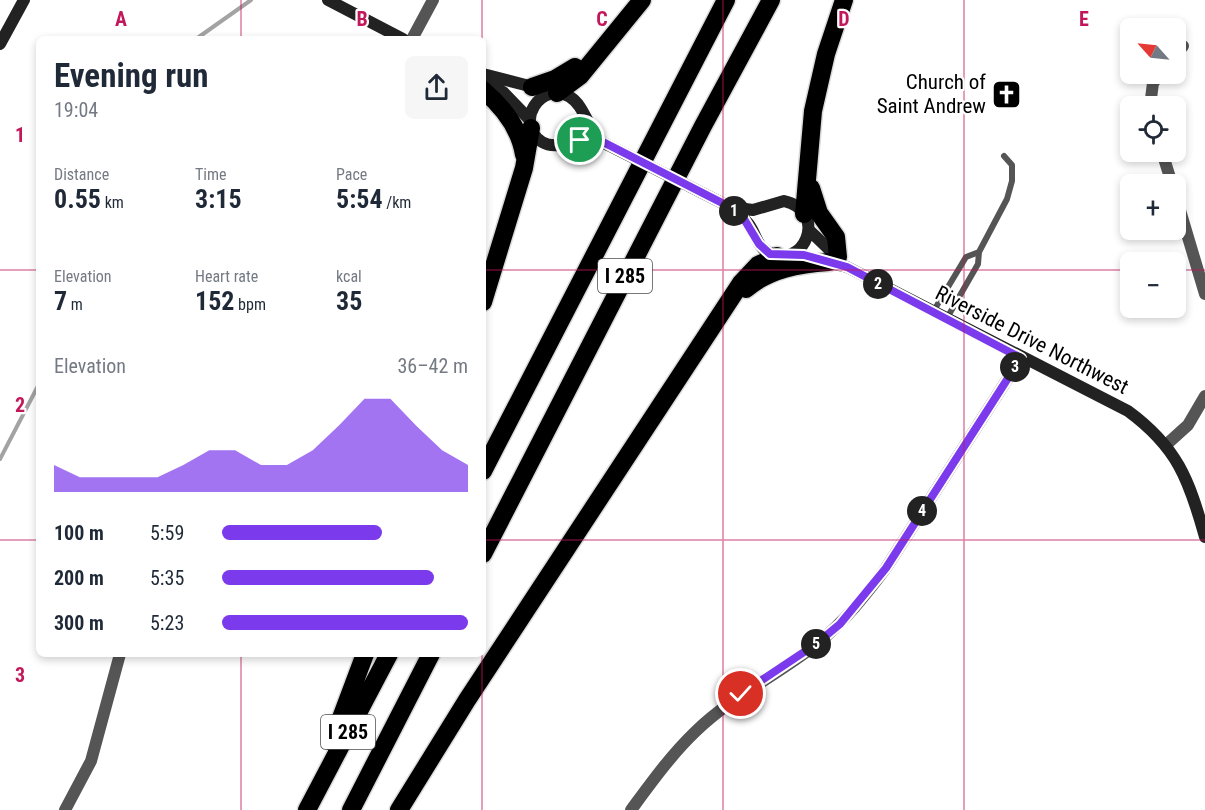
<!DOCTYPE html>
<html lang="en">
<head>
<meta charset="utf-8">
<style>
	body { margin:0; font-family:"Roboto Condensed",sans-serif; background:#f6f6f7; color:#1f2937; height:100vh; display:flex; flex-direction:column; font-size:22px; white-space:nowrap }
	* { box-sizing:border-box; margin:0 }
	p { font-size:20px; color:#747a83 }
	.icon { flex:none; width:33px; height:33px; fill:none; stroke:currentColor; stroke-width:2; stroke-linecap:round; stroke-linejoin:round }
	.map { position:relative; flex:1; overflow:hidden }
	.sheet { position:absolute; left:36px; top:36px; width:450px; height:621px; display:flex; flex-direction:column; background:#fff; border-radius:9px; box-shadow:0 3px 9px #0003 }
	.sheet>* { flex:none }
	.needle { width:39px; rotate:297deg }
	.tools { position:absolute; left:1120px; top:18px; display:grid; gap:12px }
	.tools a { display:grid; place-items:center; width:66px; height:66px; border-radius:9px; background:#fff; box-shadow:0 3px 9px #0003; font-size:30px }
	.pin { position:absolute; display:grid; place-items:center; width:51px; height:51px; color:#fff; margin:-26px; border:3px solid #fff; border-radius:50%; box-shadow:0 2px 6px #0007 }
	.km { position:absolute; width:30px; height:30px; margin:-15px; border-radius:50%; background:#222; color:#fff; font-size:16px; line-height:30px; text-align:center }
	.round { display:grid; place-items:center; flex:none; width:63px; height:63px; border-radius:9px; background:#f6f6f7 }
	.head { display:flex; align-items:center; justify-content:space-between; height:102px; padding:0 18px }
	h1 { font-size:33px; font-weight:700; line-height:45px }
	.metrics { display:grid; grid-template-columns:repeat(3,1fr); gap:9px; height:102px; padding:6px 18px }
	.metrics div { display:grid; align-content:center }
	.metrics b { font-size:26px; font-weight:700 }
	.metrics small { font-size:16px; font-weight:400 }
	.metrics p { font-size:16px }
	.chart { height:168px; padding:12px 18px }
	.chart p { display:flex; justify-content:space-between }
	.chart svg { width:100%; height:108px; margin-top:6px; fill:#7c3aed; opacity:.7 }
	ul { padding:0 18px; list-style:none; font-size:20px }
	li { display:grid; grid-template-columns:96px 72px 1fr; align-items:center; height:45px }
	li i { height:15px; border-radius:8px; background:#7c3aed }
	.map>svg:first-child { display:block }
</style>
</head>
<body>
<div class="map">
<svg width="1205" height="810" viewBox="0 0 1205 810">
	<rect width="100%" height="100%" fill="#fff"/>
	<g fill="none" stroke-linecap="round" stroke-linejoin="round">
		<path stroke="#a3a3a3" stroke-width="4" d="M196 39 251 0
			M0 459 39 384"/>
		<defs>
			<path id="highway" d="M532 87 555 79 575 67
				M483 90C503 107 520 129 524 155
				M557 93 580 76 642 0
				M811 188 819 213 836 237 838 257
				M804 214 813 111 826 54 844 0
				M746 289C769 269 799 264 829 262
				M483 302 524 168 531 128
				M483 471 726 0
				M483 554 703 126 771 0
				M332 742 365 654
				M307 810 389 654
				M351 810 431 654
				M399 810 467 700 741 283 758 265 777 256"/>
		</defs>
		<use href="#highway" stroke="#dbdbdb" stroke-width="21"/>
		<path stroke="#555" stroke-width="6" d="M933 312 966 257 979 252
			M947 318 978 264 979 252 1007 199 1012 181V165L1004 156"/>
		<path stroke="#555" stroke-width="12" d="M412 39 433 0
			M1176 54 1183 46
			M1150 106 1153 83 1160 74
			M1162 152 1172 184
			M1176 197 1205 294
			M1167 444 1188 425 1205 396
			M65 810 91 761 120 654
			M631 810C651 783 671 755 695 732 732 696 778 675 818 643 845 621 865 596 886 568L1021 358"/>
		<path stroke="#222" stroke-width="12" d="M328 0 403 39
			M0 44 24 0
			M483 74 537 88
			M483 81 503 92 530 120
			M601 141C588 129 584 105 570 97 541 79 513 124 542 142 560 153 583 132 608 145
			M784 201C830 212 803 272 768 252 757 246 756 235 750 226 745 218 736 213 730 207L753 210Z
			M809 230 838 258
			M793 254 847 267 1128 411C1177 447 1189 479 1205 537"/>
		<use href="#highway" stroke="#000" stroke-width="18"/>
		<path stroke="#222" stroke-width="12" d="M608 145 730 207"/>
	</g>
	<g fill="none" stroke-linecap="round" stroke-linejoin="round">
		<defs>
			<path id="route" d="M580 140 601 141 730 207 744 219 759 244 770 254 804 255 847 267 1021 358 886 568 840 624 816 644 741 694"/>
		</defs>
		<use href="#route" stroke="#fff" stroke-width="12"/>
		<use href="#route" stroke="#7c3aed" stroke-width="8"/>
	</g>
	<path fill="none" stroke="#c2185b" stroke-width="1.5" stroke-opacity="0.55" d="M241 0V39M482 0V39M723 0V810M964 0V810M0 270H39M483 270H1131M1176 270H1205M0 540H39M483 540H1205M241 654V810M482 654V810"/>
	<defs>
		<symbol id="church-square" viewBox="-11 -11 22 22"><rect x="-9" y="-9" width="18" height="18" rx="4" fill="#000" stroke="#fff"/><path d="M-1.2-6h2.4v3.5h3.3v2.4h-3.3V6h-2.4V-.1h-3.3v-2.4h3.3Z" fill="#fff"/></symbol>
	</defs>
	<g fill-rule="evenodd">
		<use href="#church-square" x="990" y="78" width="33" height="33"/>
	</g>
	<g text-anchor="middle" stroke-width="4.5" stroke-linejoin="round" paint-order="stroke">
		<g fill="#fff" stroke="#4c4c4c" stroke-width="1.5">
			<rect x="598" y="259" width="54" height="34" rx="4.5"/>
			<rect x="321" y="715" width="54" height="34" rx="4.5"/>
		</g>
		<g font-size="20" font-weight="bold" fill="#000">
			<text x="625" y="283">I 285</text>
			<text x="348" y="739">I 285</text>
		</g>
		<g font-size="21" fill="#000" stroke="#fff" text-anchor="end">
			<text x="986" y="89">Church of<tspan x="986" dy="24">Saint Andrew</tspan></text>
		</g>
		<g font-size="21" fill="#000" stroke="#fff">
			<text transform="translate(1032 340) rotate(27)" y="7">Riverside Drive Northwest</text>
		</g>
	</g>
	<g font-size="20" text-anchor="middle" font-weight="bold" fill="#c2185b" stroke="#fff" stroke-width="4.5" stroke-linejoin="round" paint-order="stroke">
		<text x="121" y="26">A</text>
		<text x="362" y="26">B</text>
		<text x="602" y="26">C</text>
		<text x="844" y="26">D</text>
		<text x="1084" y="26">E</text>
		<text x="20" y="142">1</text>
		<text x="20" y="412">2</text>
		<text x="20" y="682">3</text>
	</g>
</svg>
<div class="tools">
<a><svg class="needle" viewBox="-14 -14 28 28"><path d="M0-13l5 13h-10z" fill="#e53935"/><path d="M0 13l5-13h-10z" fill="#747a83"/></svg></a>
<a><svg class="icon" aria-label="locate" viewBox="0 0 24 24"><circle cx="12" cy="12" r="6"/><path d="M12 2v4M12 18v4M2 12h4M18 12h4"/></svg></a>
<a>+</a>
<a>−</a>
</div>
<div class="pin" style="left:580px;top:140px;background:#1e9e55"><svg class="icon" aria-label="arrive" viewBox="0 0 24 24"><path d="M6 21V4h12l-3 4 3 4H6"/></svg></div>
<div class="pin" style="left:741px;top:694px;background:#d93025"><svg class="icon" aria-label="check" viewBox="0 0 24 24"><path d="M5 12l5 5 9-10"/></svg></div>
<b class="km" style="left:734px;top:211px">1</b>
<b class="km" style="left:878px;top:284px">2</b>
<b class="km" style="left:1015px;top:367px">3</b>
<b class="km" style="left:922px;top:511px">4</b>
<b class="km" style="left:816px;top:644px">5</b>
<section class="sheet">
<div class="head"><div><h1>Evening run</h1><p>19:04</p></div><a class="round"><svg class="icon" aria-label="share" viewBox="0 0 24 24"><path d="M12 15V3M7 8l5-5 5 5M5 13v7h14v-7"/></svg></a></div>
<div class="metrics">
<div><p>Distance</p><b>0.55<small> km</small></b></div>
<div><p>Time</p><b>3:15</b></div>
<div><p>Pace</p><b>5:54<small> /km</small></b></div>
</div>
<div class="metrics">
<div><p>Elevation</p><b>7<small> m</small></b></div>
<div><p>Heart rate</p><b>152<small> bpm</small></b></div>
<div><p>kcal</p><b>35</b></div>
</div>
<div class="chart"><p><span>Elevation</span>36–42 m</p>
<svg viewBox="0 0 160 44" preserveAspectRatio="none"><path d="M0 44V33L10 38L20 38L30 38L40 38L50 33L60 27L70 27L80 33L90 33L100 27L110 17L120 6L130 6L140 17L150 27L160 33V44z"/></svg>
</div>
<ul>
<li><b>100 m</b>5:59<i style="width:65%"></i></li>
<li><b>200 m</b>5:35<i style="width:86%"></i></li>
<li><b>300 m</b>5:23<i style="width:100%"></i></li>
</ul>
</section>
</div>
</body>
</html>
